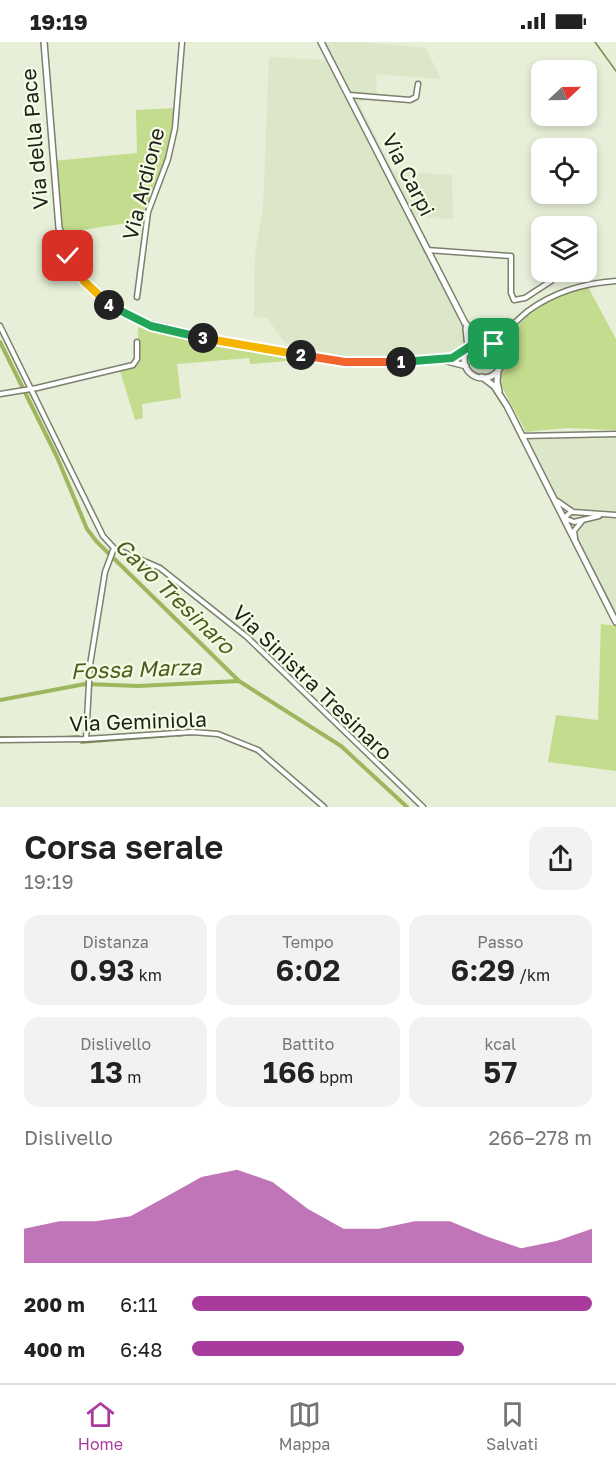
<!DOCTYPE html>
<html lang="it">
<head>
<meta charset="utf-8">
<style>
	body { margin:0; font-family:"Golos Text",sans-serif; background:#f2f2f2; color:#222; height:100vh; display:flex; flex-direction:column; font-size:22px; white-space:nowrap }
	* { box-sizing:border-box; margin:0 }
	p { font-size:20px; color:#767676 }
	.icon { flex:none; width:33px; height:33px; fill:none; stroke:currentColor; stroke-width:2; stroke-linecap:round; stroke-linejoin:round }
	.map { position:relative; height:765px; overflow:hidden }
	.side { display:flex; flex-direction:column; background:#fff; flex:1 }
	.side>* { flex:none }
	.needle { width:39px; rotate:68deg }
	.buttons { position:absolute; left:531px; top:18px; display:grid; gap:12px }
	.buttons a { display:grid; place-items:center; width:66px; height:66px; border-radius:12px; background:#fff; box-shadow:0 3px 9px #0003; font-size:30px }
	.pin { position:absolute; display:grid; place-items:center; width:51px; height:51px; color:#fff; margin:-26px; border-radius:12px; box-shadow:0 3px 9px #0006 }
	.km { position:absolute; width:30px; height:30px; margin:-15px; border-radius:50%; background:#222; color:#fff; font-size:16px; line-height:30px; text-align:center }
	.round { display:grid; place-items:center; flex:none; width:63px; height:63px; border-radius:18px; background:#f2f2f2 }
	.summary { display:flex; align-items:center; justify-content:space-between; height:102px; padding:0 24px }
	h1 { font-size:33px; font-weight:600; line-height:45px }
	.stats { display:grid; grid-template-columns:repeat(3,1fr); gap:9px; height:102px; padding:6px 24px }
	.stats div { display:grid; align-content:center; border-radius:15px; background:#f2f2f2; text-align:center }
	.stats b { font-size:30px; font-weight:600 }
	.stats small { font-size:16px; font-weight:400 }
	.stats p { font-size:16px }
	.chart { height:168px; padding:12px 24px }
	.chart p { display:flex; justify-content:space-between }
	.chart svg { width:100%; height:108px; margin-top:6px; fill:#a73c9c; opacity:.7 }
	ul { padding:0 24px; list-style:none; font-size:20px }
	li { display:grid; grid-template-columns:96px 72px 1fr; align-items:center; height:45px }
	li i { height:15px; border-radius:8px; background:#a73c9c }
	.status { display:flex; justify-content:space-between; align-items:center; height:42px; padding:0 30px; background:#fff; direction:ltr }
	.status svg { height:16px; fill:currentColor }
	.tab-bar { display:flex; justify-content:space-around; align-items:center; height:84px; border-top:2px solid #e0e0e0; background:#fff; font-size:16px; color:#767676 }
	.tab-bar a { display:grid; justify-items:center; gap:3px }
	.tab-bar .active { color:#a73c9c }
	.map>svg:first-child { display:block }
</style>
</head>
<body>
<div class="status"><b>19:19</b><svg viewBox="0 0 49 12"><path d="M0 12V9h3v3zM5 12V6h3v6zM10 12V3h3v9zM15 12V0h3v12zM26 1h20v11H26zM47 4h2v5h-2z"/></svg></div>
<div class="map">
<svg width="616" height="765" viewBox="0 0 616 765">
	<rect width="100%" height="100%" fill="#e7efd8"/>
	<path fill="#dce6c8" d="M320 0H360L426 6 441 37 376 32 377 55 359 61 393 129 452 133 453 177 411 175 464 285 466 303 458 311 446 315H345L285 301 267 276 254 275 255 212 263 167 269 15 325 18Z
		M517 391 616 392V584L563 481Z"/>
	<path fill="#c4dc8d" d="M176 66 174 94 147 178 62 191 53 119 137 111 136 68Z
		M588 245 616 297V388L566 386 526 390 501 343 505 297 529 272 549 259Z
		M138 285 299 318 250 322 249 316 177 322 181 356 142 362 143 376 135 378 120 329 136 325 139 321Z
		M601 582 616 584V729L548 720 556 673 598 678Z"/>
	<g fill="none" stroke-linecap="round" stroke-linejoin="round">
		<path stroke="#788949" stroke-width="1.5" d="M595 0 616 29
			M211 693 221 695
			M177 694 200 692
			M0 695H49
			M59 695 79 694
			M81 701 174 694
			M305 751 320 765"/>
		<path stroke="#9eb65d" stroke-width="4" d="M0 300 57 415 87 487 97 500 239 639 341 704 407 765
			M0 658 85 642 138 644 239 639"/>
		<defs>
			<path id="minor" d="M349 53 410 58 416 55 418 42
				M427 208 511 214V251L514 258 525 256 551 239
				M137 255 148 170 168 117 175 86 182 0
				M0 284 103 494 114 506 160 526 247 595 423 765
				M487 299C504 295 514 280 528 269 554 250 584 241 616 239
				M501 312 506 290
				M0 352 37 346 133 323 137 317V300
				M522 394 616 392
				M557 459 573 470 616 473
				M571 470 564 476 574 480 599 474
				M575 496 574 489 582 479
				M86 697 90 623 105 530 114 506
				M0 698 86 697 192 690 218 692 258 708 324 765"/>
			<path id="major" d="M44 0 59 186 73 223 88 245 104 260 138 279 207 296 345 320 443 318 466 324
				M321 0 465 281 482 298
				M466 286 468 306
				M464 317a19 19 0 1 1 38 0a19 19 0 1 1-38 0Z
				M448 317 466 309
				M498 329 497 340 499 349
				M482 335 494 344 507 364 616 580"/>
		</defs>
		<use href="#minor" stroke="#7b816d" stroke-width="7"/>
		<use href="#major" stroke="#7b816d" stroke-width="8"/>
		<use href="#minor" stroke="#fff" stroke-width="4"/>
		<use href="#major" stroke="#fff" stroke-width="5"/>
	</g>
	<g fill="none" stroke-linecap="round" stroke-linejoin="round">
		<defs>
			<path id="split-1" d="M401 320 452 316 478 299 494 302"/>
			<path id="split-2" d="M301 313 345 320H401"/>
			<path id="split-3" d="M203 296 301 313"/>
			<path id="split-4" d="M109 263 151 284 203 296"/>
			<path id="split-5" d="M68 214 84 239 109 263"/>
		</defs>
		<use href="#split-1" stroke="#fff" stroke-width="12"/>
		<use href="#split-2" stroke="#fff" stroke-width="12"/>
		<use href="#split-3" stroke="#fff" stroke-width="12"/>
		<use href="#split-4" stroke="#fff" stroke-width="12"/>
		<use href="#split-5" stroke="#fff" stroke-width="12"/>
		<use href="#split-1" stroke="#22a559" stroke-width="8"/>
		<use href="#split-2" stroke="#f0652b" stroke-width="8"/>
		<use href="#split-3" stroke="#f5b400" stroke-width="8"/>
		<use href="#split-4" stroke="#22a559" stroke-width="8"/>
		<use href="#split-5" stroke="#f5b400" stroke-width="8"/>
	</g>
	<g text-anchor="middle" stroke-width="4.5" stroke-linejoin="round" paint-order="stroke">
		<g font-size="21" fill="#1e2119" stroke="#f4fce5">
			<text transform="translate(35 97) rotate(-95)" y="7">Via della Pace</text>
			<text transform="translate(408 133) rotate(63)" y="7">Via Carpi</text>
			<text transform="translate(144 142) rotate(-76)" y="7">Via Ardione</text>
			<text transform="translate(312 641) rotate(44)" y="7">Via Sinistra Tresinaro</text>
			<text transform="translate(138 680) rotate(-2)" y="7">Via Geminiola</text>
		</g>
		<g font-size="22" font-style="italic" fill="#4d5d1e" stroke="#f4fce5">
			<text transform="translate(175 554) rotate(44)" y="8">Cavo Tresinaro</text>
			<text transform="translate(136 627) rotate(-2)" y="8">Fossa Marza</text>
		</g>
	</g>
</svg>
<div class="buttons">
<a><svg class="needle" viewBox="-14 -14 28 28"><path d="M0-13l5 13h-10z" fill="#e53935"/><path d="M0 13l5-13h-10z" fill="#767676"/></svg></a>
<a><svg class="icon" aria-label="locate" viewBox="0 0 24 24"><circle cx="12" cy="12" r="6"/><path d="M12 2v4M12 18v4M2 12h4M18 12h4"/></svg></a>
<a><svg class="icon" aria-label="layers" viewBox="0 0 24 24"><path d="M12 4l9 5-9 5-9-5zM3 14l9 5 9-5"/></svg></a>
</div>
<div class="pin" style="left:494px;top:302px;background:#1e9e55"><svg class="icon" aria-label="arrive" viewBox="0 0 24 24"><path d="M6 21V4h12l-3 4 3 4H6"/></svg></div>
<div class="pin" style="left:68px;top:214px;background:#d93025"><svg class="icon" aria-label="check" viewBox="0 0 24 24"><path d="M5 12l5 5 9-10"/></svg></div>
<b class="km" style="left:401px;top:320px">1</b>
<b class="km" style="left:301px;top:313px">2</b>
<b class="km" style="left:203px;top:296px">3</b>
<b class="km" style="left:109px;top:263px">4</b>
</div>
<section class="side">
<div class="summary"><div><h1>Corsa serale</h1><p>19:19</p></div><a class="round"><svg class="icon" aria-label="share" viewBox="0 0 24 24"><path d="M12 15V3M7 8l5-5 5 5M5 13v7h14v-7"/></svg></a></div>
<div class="stats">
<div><p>Distanza</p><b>0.93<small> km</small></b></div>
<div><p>Tempo</p><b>6:02</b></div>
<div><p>Passo</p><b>6:29<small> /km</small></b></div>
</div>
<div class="stats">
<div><p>Dislivello</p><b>13<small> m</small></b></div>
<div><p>Battito</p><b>166<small> bpm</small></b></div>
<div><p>kcal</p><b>57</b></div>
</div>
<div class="chart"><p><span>Dislivello</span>266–278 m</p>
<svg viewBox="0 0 160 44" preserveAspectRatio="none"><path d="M0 44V30L10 27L20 27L30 25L40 17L50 9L60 6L70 11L80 22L90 30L100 30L110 27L120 27L130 33L140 38L150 35L160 30V44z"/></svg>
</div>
<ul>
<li><b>200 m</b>6:11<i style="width:100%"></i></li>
<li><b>400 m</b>6:48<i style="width:68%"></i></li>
</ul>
</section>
<nav class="tab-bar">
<a class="active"><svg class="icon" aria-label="home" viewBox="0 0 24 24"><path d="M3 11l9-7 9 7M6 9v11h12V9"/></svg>Home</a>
<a><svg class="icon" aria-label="map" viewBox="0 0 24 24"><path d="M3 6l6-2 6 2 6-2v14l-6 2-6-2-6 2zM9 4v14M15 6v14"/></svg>Mappa</a>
<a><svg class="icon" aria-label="saved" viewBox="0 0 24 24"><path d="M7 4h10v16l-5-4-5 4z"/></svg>Salvati</a>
</nav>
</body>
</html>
